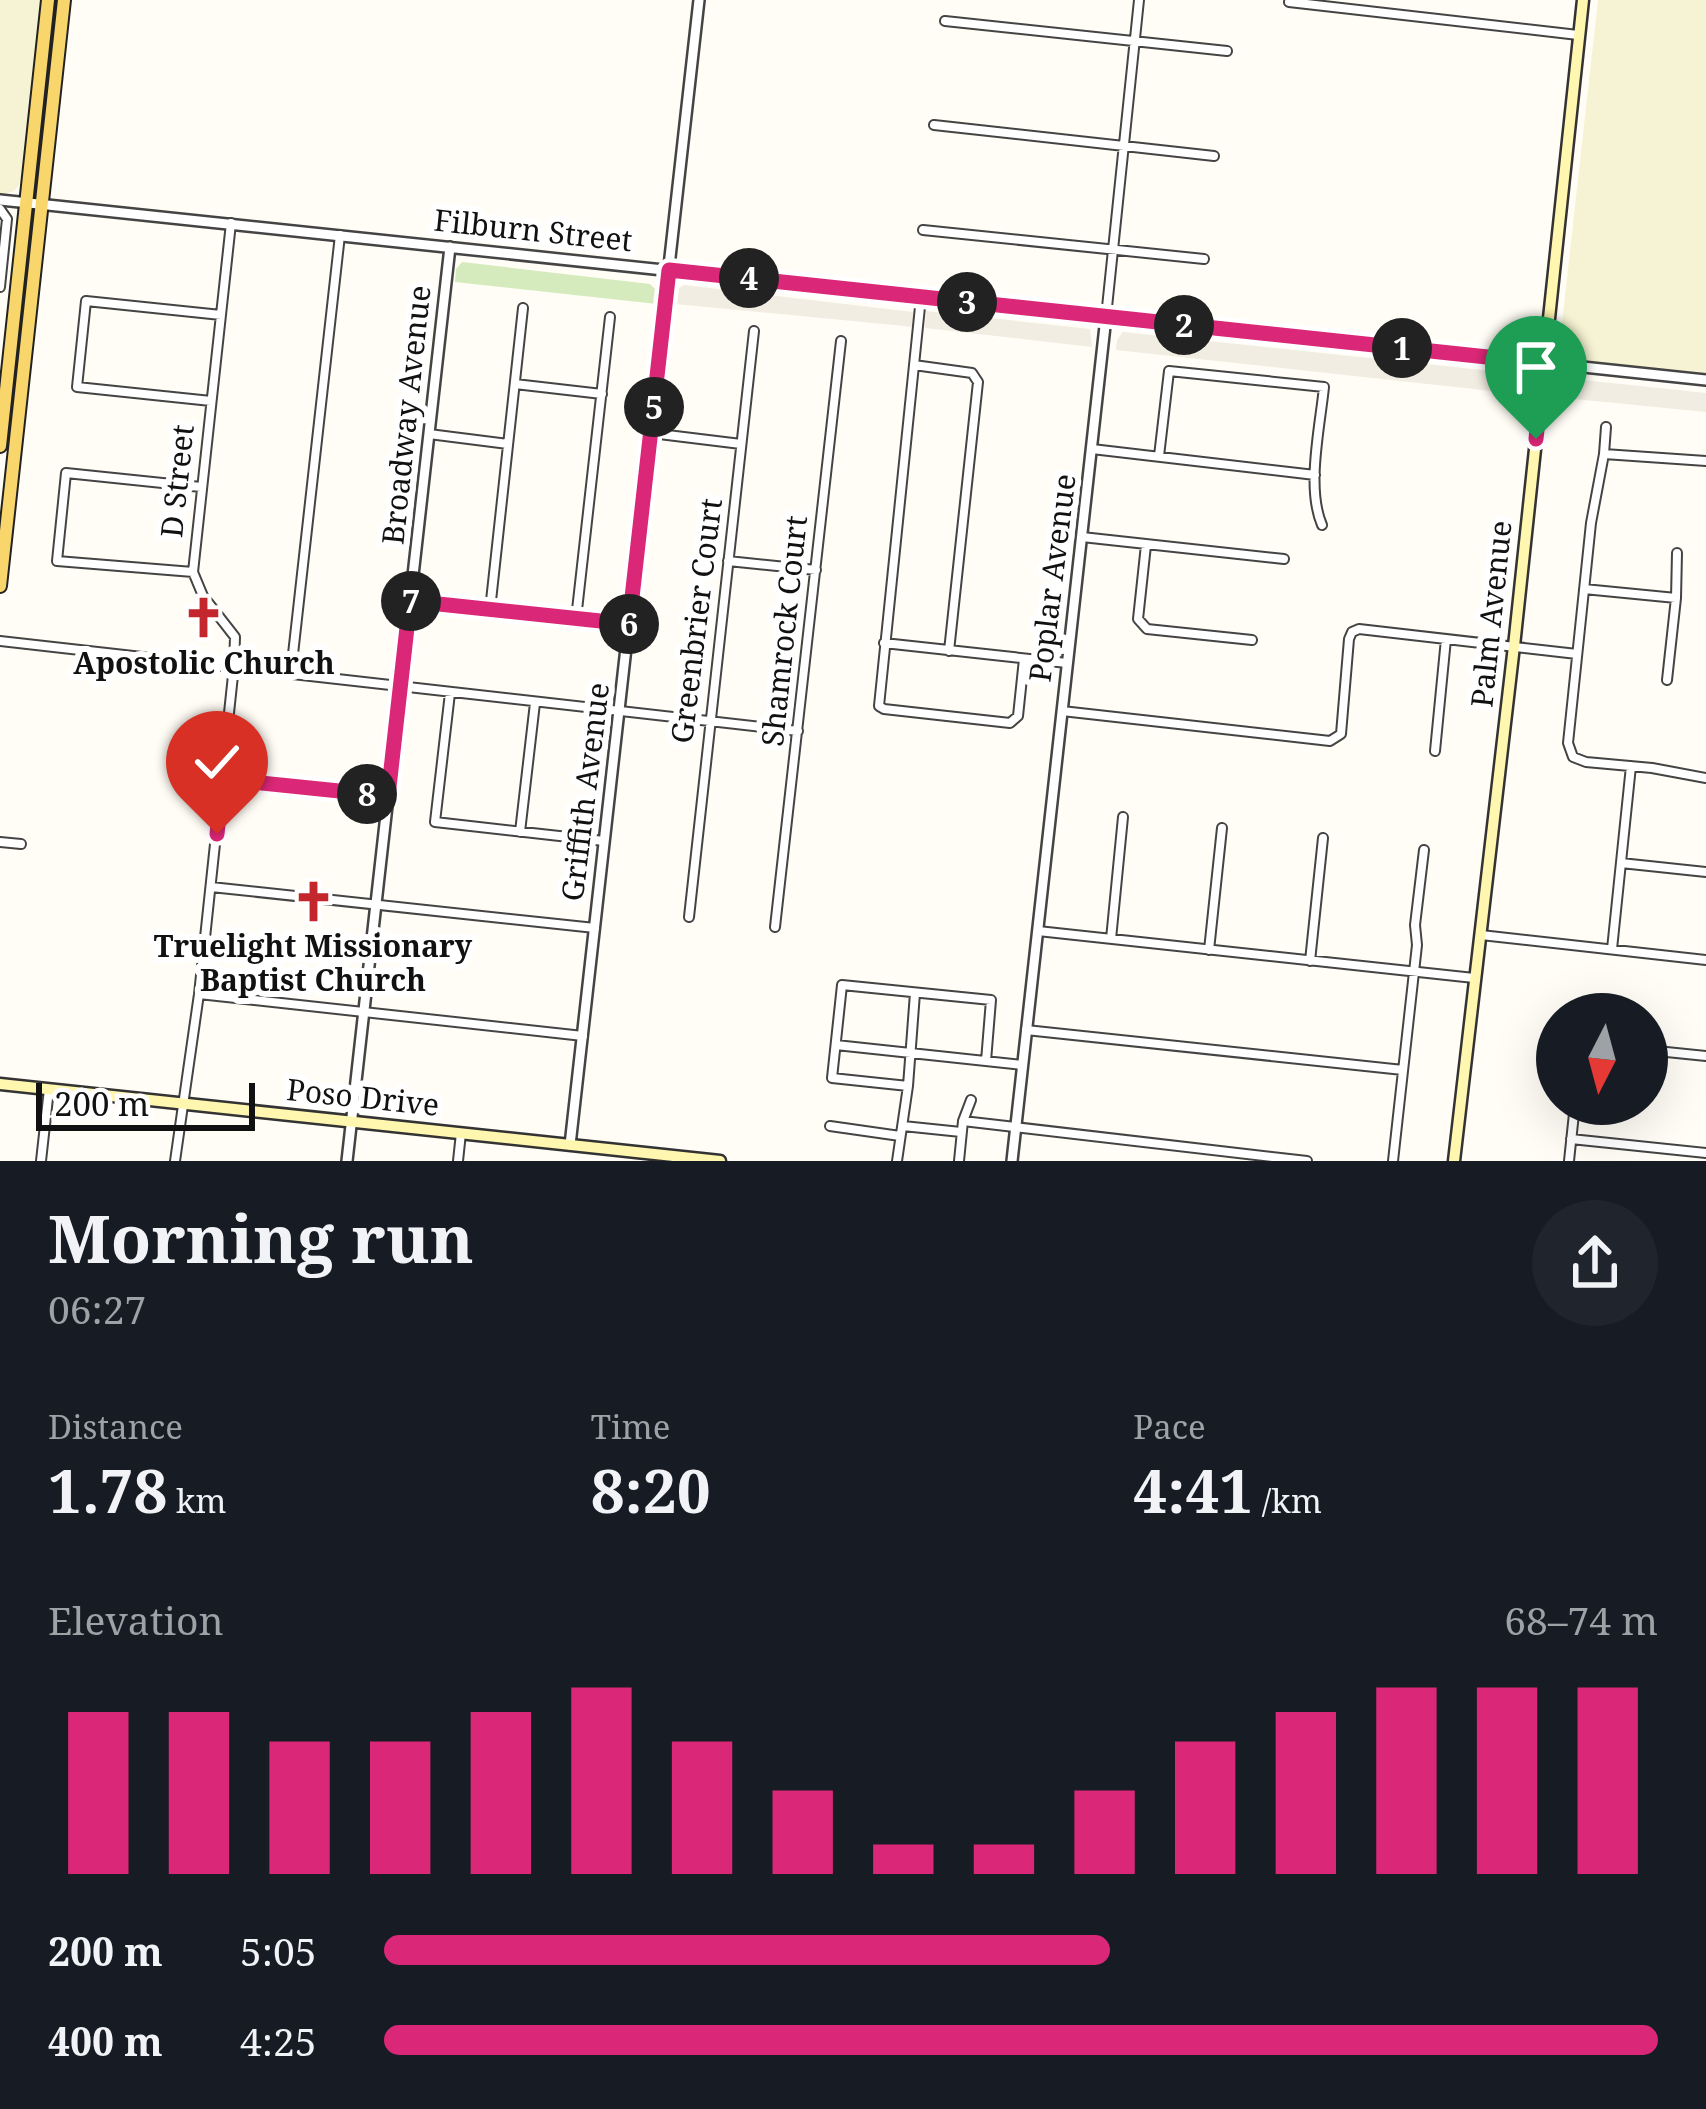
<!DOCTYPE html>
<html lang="en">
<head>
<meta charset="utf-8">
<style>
	body { margin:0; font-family:"Noto Serif",serif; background:#20242c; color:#f1f3f6; height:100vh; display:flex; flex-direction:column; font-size:45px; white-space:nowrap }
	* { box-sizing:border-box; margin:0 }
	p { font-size:39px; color:#9ea1a6 }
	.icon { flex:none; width:66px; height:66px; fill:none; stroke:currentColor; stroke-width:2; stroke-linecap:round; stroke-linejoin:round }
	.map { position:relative; height:1161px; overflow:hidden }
	.details { display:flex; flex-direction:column; background:#171b24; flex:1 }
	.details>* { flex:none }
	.needle { width:78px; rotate:186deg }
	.buttons { position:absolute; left:1536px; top:993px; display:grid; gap:24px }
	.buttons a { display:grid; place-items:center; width:132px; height:132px; border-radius:50%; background:#171b24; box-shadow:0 12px 48px #0002; font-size:60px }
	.scale { position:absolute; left:36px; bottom:30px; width:219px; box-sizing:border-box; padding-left:12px; border:6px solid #111; border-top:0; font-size:33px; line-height:42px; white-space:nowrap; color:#111; -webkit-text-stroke:9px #fff; paint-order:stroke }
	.pin { position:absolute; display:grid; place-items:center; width:102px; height:102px; color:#fff; margin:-123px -51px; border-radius:50% 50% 50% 0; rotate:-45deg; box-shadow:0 0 12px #0007 }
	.pin .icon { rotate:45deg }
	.km { position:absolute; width:60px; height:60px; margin:-30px; border-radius:50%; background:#222; color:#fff; font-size:33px; line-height:60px; text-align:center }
	.round { display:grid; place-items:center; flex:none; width:126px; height:126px; border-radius:63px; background:#20242c }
	.overview { display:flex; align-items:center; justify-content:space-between; height:204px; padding:0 48px }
	h1 { font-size:66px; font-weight:700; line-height:90px }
	.figures { display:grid; grid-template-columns:repeat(3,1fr); gap:18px; height:204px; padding:12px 48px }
	.figures div { display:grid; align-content:center }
	.figures b { font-size:60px; font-weight:700 }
	.figures small { font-size:33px; font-weight:400 }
	.figures p { font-size:33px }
	.chart { height:336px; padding:24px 48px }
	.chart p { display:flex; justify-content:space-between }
	.chart svg { width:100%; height:216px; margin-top:12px; stroke:#db2777; stroke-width:6 }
	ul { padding:0 48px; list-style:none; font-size:39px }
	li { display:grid; grid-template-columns:192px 144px 1fr; align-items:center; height:90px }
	li i { height:30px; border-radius:15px; background:#db2777 }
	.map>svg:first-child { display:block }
</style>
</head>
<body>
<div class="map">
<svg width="1706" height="1161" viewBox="0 0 1706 1161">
	<rect width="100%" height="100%" fill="#fffdf5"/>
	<path fill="#f6f3d4" d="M0 0H41L24 166 19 185 14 191 4 194 0 193Z
		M1598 0H1706V374L1558 359Z"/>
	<path fill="#d5ebbd" d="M462 262 650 284 656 290 657 304 455 282 456 269Z"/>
	<path fill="#f1ede2" d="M684 285 913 312 914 327 675 304 676 290Z
		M926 311 1090 329 1092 347 925 328Z
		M1123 332 1520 374 1533 382 1528 395 1116 350 1117 340Z
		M1564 378 1706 393V412L1554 397 1556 382Z"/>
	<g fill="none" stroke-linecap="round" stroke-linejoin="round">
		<defs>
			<path id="minor" d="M1289 2 1578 35
				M945 21 1227 51
				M934 125 1214 156
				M0 209 7 219 0 287
				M923 230 1204 259
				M921 297 879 706 884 709 1010 723 1018 716 1024 659
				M1106 317 1139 0
				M914 365 972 373 978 382 949 651
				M515 384 602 394
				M211 401 77 387 86 301 221 315
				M1606 427 1604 454 1591 523 1568 743 1573 757 1586 762 1652 768 1706 778
				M651 433 741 444
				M429 434 508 444
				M1092 449 1315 475
				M1604 454 1706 461
				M1159 456 1169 371 1324 387C1320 427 1306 488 1322 525
				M1082 537 1284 559
				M1146 545 1138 619 1147 629 1252 640
				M728 561 816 570
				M193 572 57 561 66 473 201 487
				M1584 589 1676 598
				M410 601 629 624
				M490 610 523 308
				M576 619 610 317
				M0 641 798 731
				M884 643 1067 663
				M291 672 340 235
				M1667 680 1676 598 1677 553
				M450 693 435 822 604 841
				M1062 711 1330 741 1341 734 1349 639 1352 632 1359 629 1577 654
				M1435 751 1446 639
				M223 779 388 797
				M520 832 535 703
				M0 842 21 844
				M1621 863 1706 872
				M211 887 595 928
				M689 917 754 331
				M775 927 841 341
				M1038 931 1474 978
				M1481 935 1706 960
				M1111 939 1123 817
				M1612 949 1631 766
				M1209 950 1222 828
				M1310 961 1323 838
				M199 994 583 1036
				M1026 1030 1403 1070
				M836 1045 1022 1065
				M1647 1050 1706 1056
				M908 1086 832 1078 842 985 991 1000 986 1061
				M963 1121 1307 1161
				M830 1126 900 1136
				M903 1126 961 1132
				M1571 1139 1706 1153
				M41 1161 49 1089
				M175 1161 199 994 234 666 235 637 203 596 193 572 231 223
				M458 1161 461 1133
				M897 1161 908 1086 915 993
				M959 1161 963 1121 971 1100
				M1393 1161 1417 945 1415 925 1424 850
				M1569 1161 1575 1104"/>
			<path id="tertiary" d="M0 200 1706 380
				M570 1145 699 0
				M347 1161 450 247
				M1012 1161 1106 317"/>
			<path id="secondary" d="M0 1084 720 1161
				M1454 1161 1514 646 1583 0"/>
			<path id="primary" d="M0 446 48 0
				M0 586 64 0"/>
		</defs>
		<use href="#minor" stroke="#444" stroke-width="12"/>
		<use href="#tertiary" stroke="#444" stroke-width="14"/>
		<use href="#secondary" stroke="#333" stroke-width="15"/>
		<use href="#primary" stroke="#222" stroke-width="16"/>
		<use href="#minor" stroke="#fff" stroke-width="8"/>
		<use href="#tertiary" stroke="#fff" stroke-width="9"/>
		<use href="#secondary" stroke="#fff6b0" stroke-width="10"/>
		<use href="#primary" stroke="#f9d66b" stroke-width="12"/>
	</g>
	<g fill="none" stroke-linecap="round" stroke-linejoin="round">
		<defs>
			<path id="route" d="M217 834 223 779 388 796 410 601 629 624 669 270 1544 363 1536 439"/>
		</defs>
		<use href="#route" stroke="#fff" stroke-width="24"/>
		<use href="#route" stroke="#db2777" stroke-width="15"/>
	</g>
	<defs>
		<symbol id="church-bare" viewBox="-9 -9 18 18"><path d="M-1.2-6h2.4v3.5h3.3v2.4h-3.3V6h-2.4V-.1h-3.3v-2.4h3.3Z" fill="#c4262e" stroke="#fff" stroke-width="2.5" paint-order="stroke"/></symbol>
	</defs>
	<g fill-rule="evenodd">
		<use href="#church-bare" x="174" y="588" width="59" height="59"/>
		<use href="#church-bare" x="284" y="872" width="59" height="59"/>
	</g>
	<g text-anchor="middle" stroke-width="12" stroke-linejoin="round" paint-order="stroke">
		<g font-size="30" fill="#111" stroke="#fff">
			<text transform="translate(533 231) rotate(6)" y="10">Filburn Street</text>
			<text transform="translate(407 415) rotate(-84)" y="10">Broadway Avenue</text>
			<text transform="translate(178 481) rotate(-84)" y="10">D Street</text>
			<text transform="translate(1053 578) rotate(-83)" y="10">Poplar Avenue</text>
			<text transform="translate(1492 614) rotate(-84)" y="10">Palm Avenue</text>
			<text transform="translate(697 621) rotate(-83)" y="10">Greenbrier Court</text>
			<text transform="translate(785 631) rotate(-84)" y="10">Shamrock Court</text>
			<text transform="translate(586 792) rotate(-83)" y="10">Griffith Avenue</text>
			<text transform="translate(363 1098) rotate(6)" y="10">Poso Drive</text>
		</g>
		<g font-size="30" font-weight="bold" fill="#111" stroke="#fff">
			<text x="204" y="674">Apostolic Church</text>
			<text x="313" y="957">Truelight Missionary<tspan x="313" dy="34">Baptist Church</tspan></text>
		</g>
	</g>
</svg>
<div class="buttons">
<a><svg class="needle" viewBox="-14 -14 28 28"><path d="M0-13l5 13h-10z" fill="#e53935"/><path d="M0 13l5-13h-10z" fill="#9ea1a6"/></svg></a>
</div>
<div class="scale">200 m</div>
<div class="pin" style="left:1536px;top:439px;background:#1e9e55"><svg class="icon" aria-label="arrive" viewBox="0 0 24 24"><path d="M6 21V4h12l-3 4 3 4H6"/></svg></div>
<div class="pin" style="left:217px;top:834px;background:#d93025"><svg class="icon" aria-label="check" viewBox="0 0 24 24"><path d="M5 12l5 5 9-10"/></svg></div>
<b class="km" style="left:1402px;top:348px">1</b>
<b class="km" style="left:1184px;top:325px">2</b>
<b class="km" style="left:967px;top:302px">3</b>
<b class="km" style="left:749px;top:278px">4</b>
<b class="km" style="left:654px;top:407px">5</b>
<b class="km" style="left:629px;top:624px">6</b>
<b class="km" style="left:411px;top:601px">7</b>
<b class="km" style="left:367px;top:794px">8</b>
</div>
<section class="details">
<div class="overview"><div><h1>Morning run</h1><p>06:27</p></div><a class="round"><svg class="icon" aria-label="share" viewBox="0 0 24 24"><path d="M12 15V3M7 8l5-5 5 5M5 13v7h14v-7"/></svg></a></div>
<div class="figures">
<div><p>Distance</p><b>1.78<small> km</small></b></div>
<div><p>Time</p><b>8:20</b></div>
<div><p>Pace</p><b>4:41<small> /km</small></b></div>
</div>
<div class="chart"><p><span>Elevation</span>68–74 m</p>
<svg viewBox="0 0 160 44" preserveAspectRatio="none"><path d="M5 44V11M15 44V11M25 44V17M35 44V17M45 44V11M55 44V6M65 44V17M75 44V27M85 44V38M95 44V38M105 44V27M115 44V17M125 44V11M135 44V6M145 44V6M155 44V6"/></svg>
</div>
<ul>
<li><b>200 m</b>5:05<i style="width:57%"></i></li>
<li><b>400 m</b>4:25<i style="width:100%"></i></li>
</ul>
</section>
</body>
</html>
